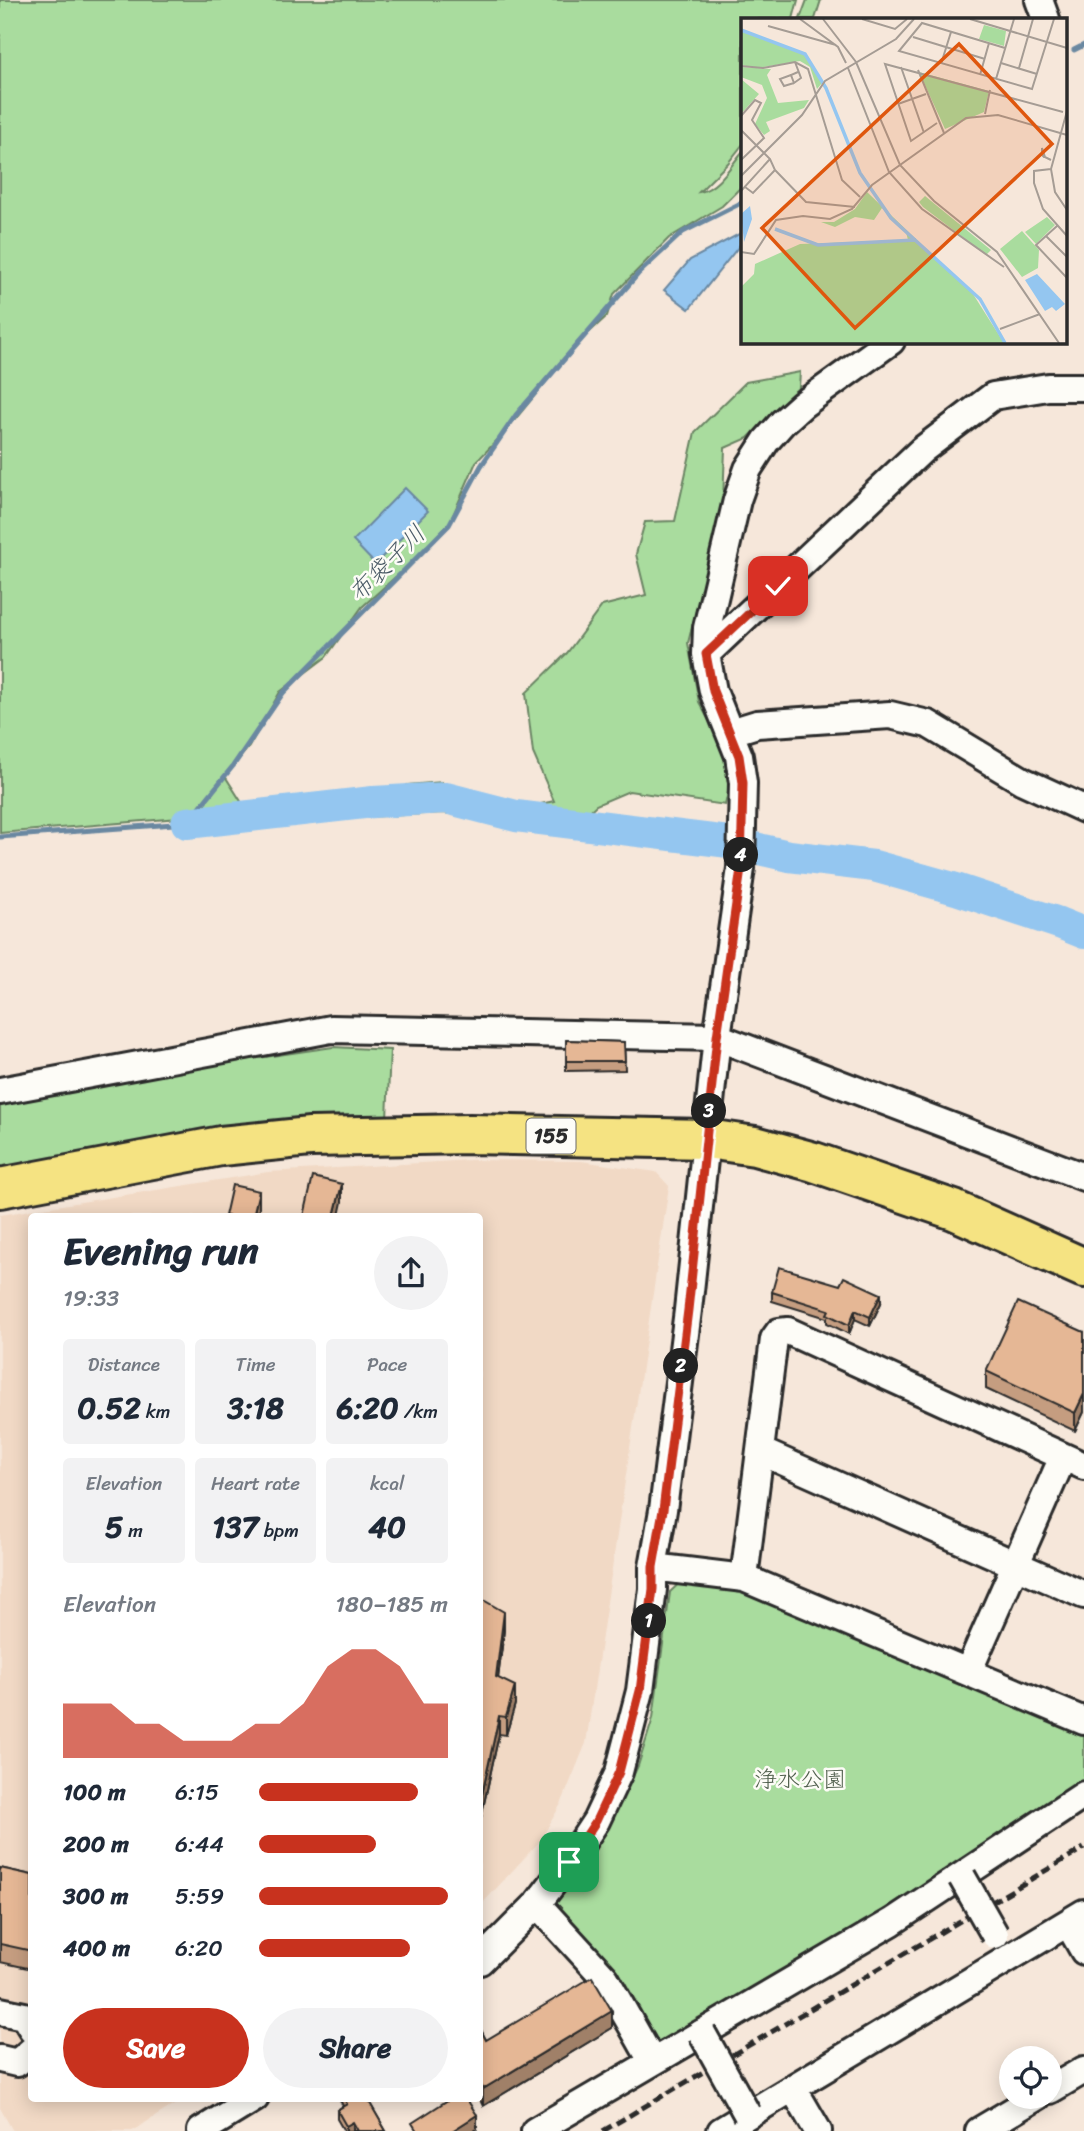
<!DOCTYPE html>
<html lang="en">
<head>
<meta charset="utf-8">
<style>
	body { margin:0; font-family:Sriracha,"Klee One",sans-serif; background:#f2f2f3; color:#1f2937; height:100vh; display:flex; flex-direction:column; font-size:26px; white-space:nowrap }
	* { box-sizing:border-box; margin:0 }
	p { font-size:23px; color:#747a83 }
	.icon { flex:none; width:38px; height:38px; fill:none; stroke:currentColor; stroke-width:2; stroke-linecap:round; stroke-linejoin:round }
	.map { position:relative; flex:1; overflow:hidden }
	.side { position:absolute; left:28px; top:1213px; width:455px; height:889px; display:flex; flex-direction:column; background:#fff; border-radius:7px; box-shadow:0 4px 18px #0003 }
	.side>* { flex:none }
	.tools { position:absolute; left:999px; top:2046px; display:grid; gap:14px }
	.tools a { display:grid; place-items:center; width:63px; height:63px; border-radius:50%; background:#fff; box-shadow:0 4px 18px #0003; font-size:35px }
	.pin { position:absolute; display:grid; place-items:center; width:60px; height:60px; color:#fff; margin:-30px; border-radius:14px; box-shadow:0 4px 10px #0006 }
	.km { position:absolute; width:35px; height:35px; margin:-18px; border-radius:50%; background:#222; color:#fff; font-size:19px; line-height:35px; text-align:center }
	.round { display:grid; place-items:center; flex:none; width:74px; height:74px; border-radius:37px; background:#f2f2f3 }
	.headline { display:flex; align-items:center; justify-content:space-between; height:119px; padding:0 35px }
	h1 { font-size:38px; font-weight:700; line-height:52px }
	.stats { display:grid; grid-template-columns:repeat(3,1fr); gap:10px; height:119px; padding:7px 35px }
	.stats div { display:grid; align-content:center; border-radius:7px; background:#f2f2f3; text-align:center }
	.stats b { font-size:30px; font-weight:700 }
	.stats small { font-size:19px; font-weight:400 }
	.stats p { font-size:19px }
	.chart { height:196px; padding:14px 35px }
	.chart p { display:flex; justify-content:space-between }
	.chart svg { width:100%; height:126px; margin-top:7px; fill:#c8321e; opacity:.7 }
	.cta { display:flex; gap:14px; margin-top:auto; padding:14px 35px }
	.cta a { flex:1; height:80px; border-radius:42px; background:#c8321e; color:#fff; font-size:28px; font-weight:700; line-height:80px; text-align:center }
	.cta a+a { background:#f2f2f3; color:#1f2937 }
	ul { padding:0 35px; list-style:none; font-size:23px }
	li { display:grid; grid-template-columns:112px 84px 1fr; align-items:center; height:52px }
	li i { height:18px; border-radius:9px; background:#c8321e }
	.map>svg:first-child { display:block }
</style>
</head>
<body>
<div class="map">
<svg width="1084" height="2131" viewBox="0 0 1084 2131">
	<rect width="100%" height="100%" fill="#f6e7da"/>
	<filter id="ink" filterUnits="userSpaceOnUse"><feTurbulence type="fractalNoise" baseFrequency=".0143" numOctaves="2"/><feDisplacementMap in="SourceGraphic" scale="14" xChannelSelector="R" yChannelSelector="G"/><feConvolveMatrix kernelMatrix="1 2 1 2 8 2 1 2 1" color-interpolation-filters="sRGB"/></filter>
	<g filter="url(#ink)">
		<path fill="#f1d9c5" d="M471 1160 581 1161 656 1172 669 1186 586 1743 562 1802 540 1841 480 1906V1216H32V2098H185L132 2131H13L0 2108V1215L268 1172Z"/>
		<path fill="#a9dc9e" stroke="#6a8464" stroke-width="2" d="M0 0H798L793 19H743V144L728 163 699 192C718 189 731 165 743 151V185L722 206 669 238 614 294 607 316 577 344 504 433 476 462 450 522 412 562 362 607 326 657 280 692 249 747 225 776 244 806 287 814 376 807 407 785 442 782 459 807 500 813 554 801 533 753 526 693 567 653 602 606 646 595 636 554 645 522 675 521 695 432 746 382 800 372 799 387 748 438 725 448 723 503 688 643 699 702 734 767 725 805 629 791 596 805 575 825 548 832 444 813 230 824 179 818 0 833Z
			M807 0H821L815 19H800Z
			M333 1047 390 1050 387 1119 0 1176V1100L135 1076Z
			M686 1577 748 1584 1084 1727V1785L915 1895 652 2049 556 1914 555 1901 612 1820 638 1766 653 1718 670 1592Z"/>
		<path fill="#94c6f0" stroke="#6a88a1" stroke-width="2" d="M741 233 743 241 689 309 664 290 690 260Z
			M405 488 428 511 375 564 353 541Z"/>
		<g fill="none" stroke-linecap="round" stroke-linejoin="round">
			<path stroke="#6a88a1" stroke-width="5" d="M1074 50 1084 45
				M0 837 187 823 233 766 283 693 449 525 481 466 516 415 638 274 683 232 743 202"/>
			<path stroke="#94c6f0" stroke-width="32" d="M187 823 373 802 446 798 516 816 729 842 789 856 874 866 956 889 1059 923 1084 933"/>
			<defs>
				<path id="minor" d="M1039 0 1046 19
					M706 654 922 450 993 396 1048 387H1084
					M731 732 757 724 890 715 928 724 1023 781 1084 809
					M0 1091 331 1029 717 1037 1084 1177
					M760 1451 1084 1595
					M653 1567 744 1578 1084 1721
					M744 1578 774 1339 779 1332 788 1331 1084 1466
					M968 1672 1063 1457
					M537 1904 605 1978 652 2061
					M1068 1923 1084 1951
					M480 1961 537 1904 569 1862 596 1821 619 1772 640 1691 653 1589V1567L663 1510 688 1310 717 1037 741 868 743 783 739 756 713 691 706 654 707 628 737 500 748 469 766 441 783 422 802 405 891 341
					M0 2011 24 2016 32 2029
					M0 2059 17 2063 32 2050
					M793 2088 818 2131
					M1050 2090 1084 2070
					M201 2131 255 2098
					M535 2131 892 1922 1084 1795
					M721 2131 1084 1913
					M979 2131 1038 2096"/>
				<path id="highway" d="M0 1188 221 1146 310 1137 470 1134 707 1139 755 1146 814 1162 954 1210 1084 1268"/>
			</defs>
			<use href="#minor" stroke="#2b2b2b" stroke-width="32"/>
			<use href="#highway" stroke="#2b2b2b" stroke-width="44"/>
			<use href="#minor" stroke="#fdfcf7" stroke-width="26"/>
			<use href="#highway" stroke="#f5e382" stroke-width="38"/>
			<path stroke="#2b2b2b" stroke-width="5" stroke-dasharray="10 5" stroke-linecap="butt" d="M603 2131 1084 1848"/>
			<defs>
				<path id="minor-bridge" d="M962 1877 995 1935
					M702 2033 747 2114"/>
			</defs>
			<use href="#minor-bridge" stroke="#2b2b2b" stroke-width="32" stroke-linecap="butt"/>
			<use href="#minor-bridge" stroke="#fdfcf7" stroke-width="26"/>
		</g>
		<path fill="#c59d80" stroke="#2b2b2b" stroke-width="2" d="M566 1040 624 1042 625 1070 566 1071Z
			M772 1292 881 1303 870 1326 855 1319 849 1334 827 1323V1318L772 1301Z
			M1084 1332V1412L1075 1431 986 1389V1371Z
			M480 1598 504 1630 498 1678 515 1704 506 1735 499 1734 480 1822Z
			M0 1868 32 1875V1969L0 1962Z
			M480 2028 486 2040 612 2028 483 2106 479 2098H480Z
			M339 2098H375L369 2102 386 2131H344L337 2119V2110L343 2106Z"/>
		<path fill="#a08068" stroke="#2b2b2b" stroke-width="2" d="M342 1184V1202L339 1216H334Z
			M259 1191V1209L257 1216H253Z
			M881 1294V1303L870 1326V1317Z
			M855 1310V1319L849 1334V1325Z
			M1084 1394V1412L1075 1431V1413Z
			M504 1612V1630L496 1695V1677Z
			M515 1686V1704L506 1735V1717Z
			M499 1716V1734L480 1822V1804Z
			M612 2011V2028L483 2106V2089Z
			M477 2115V2129L474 2131H452Z
			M353 2122V2131H346V2126Z"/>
		<path fill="#e5b795" stroke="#2b2b2b" stroke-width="2" d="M566 1040 624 1042 625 1061H566Z
			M313 1177 342 1184 334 1216H304Z
			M232 1185 259 1191 253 1216H225Z
			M779 1267 840 1285 844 1277 881 1294 870 1317 855 1310 849 1325 827 1314 829 1310 772 1292Z
			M1018 1302 1084 1332V1394L1075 1413 986 1371Z
			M480 1598 504 1612 496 1677 515 1686 506 1717 499 1716 480 1804Z
			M0 1868 32 1875V1951L0 1944Z
			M592 1977 612 2011 483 2089 480 2083V2028L486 2040Z
			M344 2098H367L386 2131H358L353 2122 346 2126 337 2110 347 2104Z
			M451 2098H466L477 2115 452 2131H417L412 2123Z"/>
	</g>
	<g fill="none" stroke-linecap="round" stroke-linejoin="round" filter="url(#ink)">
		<defs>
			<path id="route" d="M569 1862 596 1821 619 1772 640 1691 653 1589V1567L663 1510 688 1310 717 1037 741 869 743 783 739 756 713 691 706 654 778 586"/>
		</defs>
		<use href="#route" stroke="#fff" stroke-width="14"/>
		<use href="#route" stroke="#c8321e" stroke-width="9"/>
	</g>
	<g text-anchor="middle" stroke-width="5" stroke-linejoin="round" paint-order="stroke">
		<rect fill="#fdfcf7" stroke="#6a6a68" stroke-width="2" x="526.5" y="1118.5" width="49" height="35" rx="5"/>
		<g font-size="21" font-weight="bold" fill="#2b2b2b">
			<text x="551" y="1143">155</text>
		</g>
		<g font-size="23" fill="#51604e" stroke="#fdfcf7">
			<text x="800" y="1787">浄水公園</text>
		</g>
		<g font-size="24" font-style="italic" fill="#4a5a66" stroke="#fdfcf7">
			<text transform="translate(387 563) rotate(-45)" y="8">布袋子川</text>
		</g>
	</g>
	<g transform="translate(741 18)">
		<rect width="326" height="326" fill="#f6e7da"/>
		<path d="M243 7 265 13 263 28 238 21ZM0 13 63 36 81 65 76 71 69 49 59 43 16 50 0 47ZM0 49 30 51 26 57 37 85 68 82 63 90 25 104 29 113 23 117 14 106 26 80 21 67 0 59ZM178 54 248 73 243 94 204 111ZM0 61 18 76 0 96ZM126 174 232 276 263 325H0V269L13 256 14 246 59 226 167 222 165 214 141 190 133 202 114 199 94 209 80 204H93L114 191ZM184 178 250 232 245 237 182 189 178 184ZM306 199 314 207 295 226 284 214ZM281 213 298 232 297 250 281 259 259 231Z" fill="#a9dc9e"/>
		<path d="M9 188 11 201 3 224 0 196ZM296 256 324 286 315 293 311 289 304 293 284 262Z" fill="#94c6f0"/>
		<path fill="none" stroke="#94c6f0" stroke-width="3.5" d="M0 12 64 36 85 70 119 155 150 200 174 222M34 211 77 227 174 222 239 281 264 325"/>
		<path fill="none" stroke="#a59c94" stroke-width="2" d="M59 1 97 29 105 45M82 1 115 44 159 147 193 183 256 234 318 325M121 1 154 11 166 1M229 1 326 30M27 8 95 27M172 19 244 41M264 30 181 5 158 33 291 71 313 1M54 44 60 60 53 65 50 57 57 54M260 45 296 56M200 46 210 14M0 48 22 50 54 44 67 51 101 162 119 179M160 49 183 115M107 50 148 154 181 191 263 249M278 50 292 1M177 52 203 115M50 57 39 61 43 68 53 65M239 57 248 25M255 61 273 1M157 86 185 76M326 93 310 151 314 174 326 192M244 96 249 72M0 98 14 82 20 85 11 102 23 120 0 142M196 105 170 123 144 46 322 94M0 112 29 141 34 152 12 175 4 169M304 139 301 130V137L303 139H304L310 142M310 151 293 153V165L302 191 326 218M34 152 65 184 114 189M0 158 61 97 84 63 155 21 173 1M0 173 29 141M316 208 295 227 326 260M305 218 326 239M0 234 13 236 35 202 62 198 89 201 111 191 131 167 225 100 257 97 326 117M259 311 299 296"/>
		<path fill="#df570e" fill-opacity="0.15" stroke="#df570e" stroke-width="3.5" d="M218 26 311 126 114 310 21 210Z"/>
		<rect width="326" height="326" fill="none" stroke="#2b2b2b" stroke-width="3.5"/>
	</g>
</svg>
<div class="tools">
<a><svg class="icon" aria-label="locate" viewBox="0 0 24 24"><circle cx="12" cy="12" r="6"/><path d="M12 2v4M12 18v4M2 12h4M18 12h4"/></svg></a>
</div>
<div class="pin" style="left:569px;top:1862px;background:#1e9e55"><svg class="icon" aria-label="arrive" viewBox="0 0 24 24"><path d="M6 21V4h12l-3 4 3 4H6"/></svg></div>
<div class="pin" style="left:778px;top:586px;background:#d93025"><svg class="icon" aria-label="check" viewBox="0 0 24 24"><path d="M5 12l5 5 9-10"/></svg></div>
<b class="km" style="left:649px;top:1621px">1</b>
<b class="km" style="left:681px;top:1366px">2</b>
<b class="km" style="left:709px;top:1111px">3</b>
<b class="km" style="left:741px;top:855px">4</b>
<section class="side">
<div class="headline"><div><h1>Evening run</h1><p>19:33</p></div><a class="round"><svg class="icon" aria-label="share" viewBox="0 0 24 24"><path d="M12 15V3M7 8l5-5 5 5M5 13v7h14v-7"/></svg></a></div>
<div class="stats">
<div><p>Distance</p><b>0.52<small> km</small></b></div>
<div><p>Time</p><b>3:18</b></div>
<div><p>Pace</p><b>6:20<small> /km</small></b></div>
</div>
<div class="stats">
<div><p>Elevation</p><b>5<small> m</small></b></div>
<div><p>Heart rate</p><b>137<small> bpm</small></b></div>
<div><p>kcal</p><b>40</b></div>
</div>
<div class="chart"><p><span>Elevation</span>180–185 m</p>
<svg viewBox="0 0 160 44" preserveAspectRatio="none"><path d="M0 44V25L10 25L20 25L30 32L40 32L50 38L60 38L70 38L80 32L90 32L100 25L110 12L120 6L130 6L140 12L150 25L160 25V44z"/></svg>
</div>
<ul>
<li><b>100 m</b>6:15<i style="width:84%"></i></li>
<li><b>200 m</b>6:44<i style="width:62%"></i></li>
<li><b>300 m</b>5:59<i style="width:100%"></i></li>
<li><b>400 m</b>6:20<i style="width:80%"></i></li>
</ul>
<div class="cta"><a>Save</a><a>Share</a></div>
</section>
</div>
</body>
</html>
